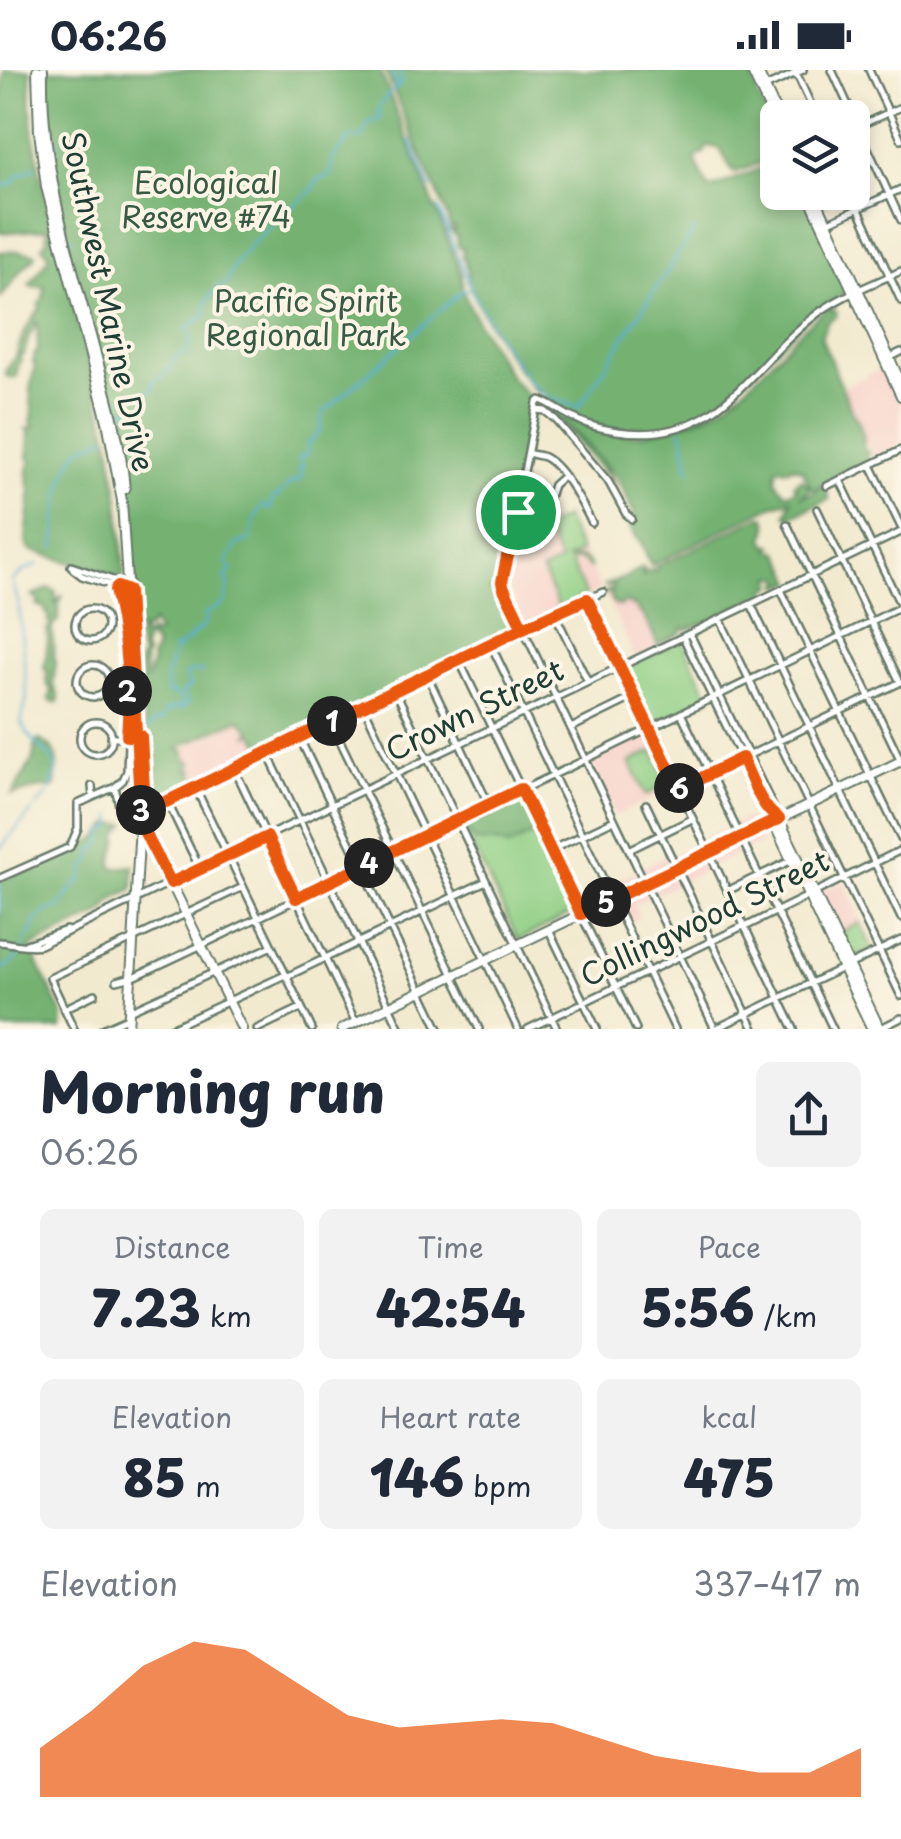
<!DOCTYPE html>
<html lang="en">
<head>
<meta charset="utf-8">
<style>
	body { margin:0; font-family:"Playpen Sans",sans-serif; background:#f2f2f3; color:#1f2937; height:100vh; display:flex; flex-direction:column; font-size:38px; white-space:nowrap }
	* { box-sizing:border-box; margin:0 }
	p { font-size:32px; color:#747a83 }
	.icon { flex:none; width:55px; height:55px; fill:none; stroke:currentColor; stroke-width:2; stroke-linecap:round; stroke-linejoin:round }
	.map { position:relative; height:959px; overflow:hidden }
	.drawer { display:flex; flex-direction:column; background:#fff; flex:1 }
	.drawer>* { flex:none }
	.controls { position:absolute; left:760px; top:30px; display:grid; gap:20px }
	.controls a { display:grid; place-items:center; width:110px; height:110px; border-radius:15px; background:#fff; box-shadow:0 5px 15px #0003; font-size:50px }
	.pin { position:absolute; display:grid; place-items:center; width:85px; height:85px; color:#fff; margin:-42px; border:5px solid #fff; border-radius:50%; box-shadow:0 2px 10px #0007 }
	.km { position:absolute; width:50px; height:50px; margin:-25px; border-radius:50%; background:#222; color:#fff; font-size:28px; line-height:50px; text-align:center }
	.round { display:grid; place-items:center; flex:none; width:105px; height:105px; border-radius:15px; background:#f2f2f3 }
	.overview { display:flex; align-items:center; justify-content:space-between; height:170px; padding:0 40px }
	h1 { font-size:55px; font-weight:800; line-height:75px }
	.stats { display:grid; grid-template-columns:repeat(3,1fr); gap:15px; height:170px; padding:10px 40px }
	.stats div { display:grid; align-content:center; border-radius:15px; background:#f2f2f3; text-align:center }
	.stats b { font-size:50px; font-weight:800 }
	.stats small { font-size:28px; font-weight:400 }
	.stats p { font-size:28px }
	.chart { height:280px; padding:20px 40px }
	.chart p { display:flex; justify-content:space-between }
	.chart svg { width:100%; height:180px; margin-top:10px; fill:#ea580c; opacity:.7 }
	.status { display:flex; justify-content:space-between; align-items:center; height:70px; padding:0 50px; background:#fff; direction:ltr }
	.status svg { height:28px; fill:currentColor }
	.map>svg:first-child { display:block }
</style>
</head>
<body>
<div class="status"><b>06:26</b><svg viewBox="0 0 49 12"><path d="M0 12V9h3v3zM5 12V6h3v6zM10 12V3h3v9zM15 12V0h3v12zM26 1h20v11H26zM47 4h2v5h-2z"/></svg></div>
<div class="map">
<svg width="901" height="959" viewBox="0 0 901 959">
	<rect width="100%" height="100%" fill="#fcf5e5"/>
	<filter id="ink" filterUnits="userSpaceOnUse"><feTurbulence type="fractalNoise" baseFrequency=".01" numOctaves="2"/><feDisplacementMap in="SourceGraphic" scale="20" xChannelSelector="R" yChannelSelector="G"/><feConvolveMatrix kernelMatrix="1 2 1 2 8 2 1 2 1" color-interpolation-filters="sRGB"/></filter>
	<filter id="wash" filterUnits="userSpaceOnUse"><feTurbulence type="fractalNoise" baseFrequency=".0048" numOctaves="4" result="noise"/><feDisplacementMap in="SourceGraphic" scale="40" xChannelSelector="R" yChannelSelector="G"/><feGaussianBlur stdDeviation="2.25" result="paint"/><feColorMatrix in="noise" values="0 0 0 0 0 0 0 0 0 0 0 0 0 0 0 0 0 1.4 0 .05"/><feComposite in="paint" operator="in"/></filter>
	<g filter="url(#wash)">
		<rect width="100%" height="100%" fill="#f2eacf"/>
		<path fill="#f7d0c9" d="M885 297 901 331V378L874 392 840 319Z
			M566 447 601 520 525 554 505 511 516 470Z
			M629 514 659 576 635 587 606 525Z
			M246 648 262 680 198 711 182 679Z
			M647 662 674 718 615 746 589 690Z
			M750 747 754 758 613 825 608 815 668 784 671 787 704 772 703 768Z
			M757 763 762 772 634 835 639 847 626 853 616 831Z
			M843 811 876 879 851 891 817 824Z"/>
		<path fill="#90cf85" stroke="#58865c" stroke-width="2.5" d="M565 448 580 482 565 490C576 488 586 484 591 499L582 490 570 491 586 526 559 538 542 501 560 492 544 458Z
			M682 570 710 628 651 656 623 598Z
			M653 681 669 714 646 725 630 692Z
			M461 752 476 771 496 772 509 776 538 762 576 842 518 870Z
			M860 853 872 878 851 888 839 863Z"/>
		<path fill="#74b272" stroke="#4a7853" stroke-width="2.5" d="M4 0H31C27 53 42 107 52 159L0 163V44Z
			M46 0H380L461 203 463 222 480 257 511 308 534 332 524 389 521 392 522 396 509 466 499 504 500 514 489 520 491 522 499 517 518 554 515 561 418 606 398 618 395 615 394 620 373 628 366 634 265 681 254 664 248 665 251 661 240 649 183 675 179 679 184 680 186 689 192 692 189 700H194L192 705 196 707 197 712C183 720 166 732 146 732L147 681 139 591 142 587 137 567 142 563 146 566C145 579 140 574 147 586L144 588 145 610 149 606 148 603 152 594 151 590 156 576 147 567 150 562 152 566 157 563 153 553 148 559 138 562 128 414 64 162 49 79Z
			M385 0H748L757 17V24L777 64V87L734 103 719 78 707 76 704 83 696 87V92L709 119 777 92 778 122 804 123 847 217 845 218 846 223C832 232 817 239 805 250 789 264 775 283 758 293 754 304 750 303 742 311 735 319 728 327 719 334 712 339 705 342 699 348 686 352 673 358 660 359 621 365 565 355 541 322L537 323C508 289 485 251 467 210L469 204 462 183 464 179 458 176 457 167 450 160 455 161V157H450C443 131 430 107 419 82 407 55 397 28 385 0Z
			M49 162H53L56 172 109 367 119 431 124 505 120 508 30 480 26 473C26 456 31 438 30 422 29 410 25 402 31 391L28 388 29 362 26 359 33 358 30 349 33 347 30 320 35 295 33 293 35 283 38 282 37 252 28 269 24 284 19 286 21 291 17 299V306L14 308 8 307 5 302 16 285H19L17 282 24 262 40 238 39 233 42 231 45 218 42 216 32 217 29 215 49 188 47 181 42 177 48 169 46 165Z
			M17 181 36 184 35 187 22 199 3 225 0 227V182Z
			M833 235 834 237 830 240 836 241 837 245 827 252 821 267 853 344C859 350 866 368 863 376L868 383 867 390 814 419 811 418 803 400 793 396 789 399 777 398 776 412 786 424 797 419 794 414 802 408 810 419 800 427 812 423 825 416 829 429 790 447 786 444 792 429 772 436 652 495C645 489 646 480 641 473 637 467 632 463 630 456L636 452V448L617 407 562 349C577 370 608 394 615 416L557 349 539 336 544 332C571 351 612 369 645 364 655 362 665 359 675 356 700 350 718 342 737 325 771 296 796 259 833 235Z
			M761 446 766 447C767 455 770 458 764 466L766 474 774 476 770 477V481H777L781 484 794 512 780 516V513L783 511 782 507H773L774 516 769 518 763 527 753 528C748 533 741 539 734 537L722 546 716 548 713 551 700 554 687 560 683 557 681 563 660 574H657L649 555 645 551 646 548 638 541 635 535 632 536 626 532 621 536 615 535 611 530 612 522 605 524 607 521 613 520 614 516H603L624 508 643 497 645 500 641 507 650 500 655 501 656 497Z
			M50 518 56 522 55 533 63 525 59 534 58 550 52 557 54 588 56 591 53 614 59 627 58 632H53L49 629 52 621 47 614 46 606 49 602 44 599C46 588 49 571 47 558L51 556 48 550 51 547 46 543 45 538 37 535 39 531 32 526Z
			M39 670C65 682 55 695 55 717 47 716 22 722 12 725L33 689 35 674Z
			M520 724 538 762 509 776 496 772 476 771 461 752Z
			M110 754H126L118 764C120 775 112 785 112 796L116 798 134 796 133 819 113 829 104 842 30 878 63 945 62 959H0V810L98 769Z"/>
		<g fill="none" stroke-linecap="round" stroke-linejoin="round">
			<path stroke="#56b1d4" stroke-width="2.5" d="M390 0 397 16
				M392 22 402 12 400 0
				M380 35 389 24
				M410 70 431 119
				M57 75V71
				M52 80 55 77
				M0 117 14 113 16 106 35 98
				M438 138 456 182
				M71 169 73 168
				M457 184 471 218
				M471 220 496 264 526 309
				M529 298H530
				M528 311 548 328 579 337 694 160
				M118 329 119 328
				M121 350V343L125 339 131 338 135 342 144 337 147 325 154 318 153 312C159 311 174 295 175 289L187 281 191 267 185 259 207 245C202 229 213 226 219 215H227C227 188 289 141 312 120L318 110 330 106C332 80 339 85 349 68H362L368 53 380 49 378 38
				M118 353 120 352
				M681 360C688 373 684 386 690 400
				M55 478C57 449 58 406 78 382 84 374 98 372 107 367
				M232 484 237 474 252 469C251 457 255 440 265 435L267 439H271L272 429 278 426 291 412 299 411 302 404 299 399 303 395 298 388 307 384 308 371 313 370 320 361 322 344 462 221 468 219
				M19 535 12 511 24 501 38 494
				M19 538 27 626 21 653C24 657 26 662 30 666 48 690 65 684 50 721
				M183 637 188 633 183 621 191 616 185 606 189 602H204
				M148 659 154 652 164 649 165 641H170L173 637 180 639 183 637 177 625 167 622C167 617 166 613 166 609 167 601 174 588 174 578H180L184 572 189 571C193 559 209 560 205 544L224 534 229 514 225 507 232 499 226 492 230 486
				M145 660 146 659
				M36 737 47 725
				M0 778 32 741
				M0 842V813
				M26 871 34 857V852L46 841 59 838 75 815 82 810 85 797 93 788 92 781 103 772 105 761 113 757V745
				M0 898C12 897 19 886 23 876"/>
		</g>
	</g>
	<g filter="url(#ink)">
		<g fill="none" stroke-linecap="round" stroke-linejoin="round">
			<defs>
				<path id="minor" d="M795 0 817 48
					M832 0 901 150
					M869 0 901 69
					M763 18 803 0
					M852 59 901 37
					M851 122 901 231
					M827 153 901 119
					M887 289 901 282
					M536 340 545 341 556 350 608 411 626 444 632 449
					M528 383C530 384 542 386 544 387 563 396 582 434 592 453
					M871 395 901 457
					M840 410 901 536
					M827 416 901 380
					M517 439 537 333 540 330C552 334 562 343 574 348 587 355 602 359 617 361 719 376 746 299 813 247 839 226 871 215 901 201
					M817 439 900 612
					M518 441 532 443 546 436 553 415 563 406
					M516 443 502 508 503 517 714 957
					M787 454 901 691
					M71 496 131 516
					M73 499 82 506 117 517
					M781 520 901 769
					M587 529 794 959
					M751 534 901 848
					M75 555a16 16 0 1 1 32 0a16 16 0 1 1-32 0Z
					M555 544 588 612
					M720 549 901 926
					M690 564 779 749
					M683 567 773 752
					M491 575 675 959
					M459 590 636 959
					M77 611a16 16 0 1 1 32 0a16 16 0 1 1-32 0Z
					M427 605 489 735
					M395 620 557 959
					M364 637 518 959
					M681 643 833 959
					M80 668a16 16 0 1 1 32 0a16 16 0 1 1-32 0Z
					M331 652 479 959
					M571 658 634 627
					M111 667 141 666
					M299 667 439 959
					M267 682 400 959
					M234 698 356 953
					M92 716 93 727
					M115 717 120 740
					M195 717 312 959
					M679 719 901 612
					M167 731 200 799
					M646 734 754 959
					M141 738 166 732 525 557 603 522
					M551 780 614 750
					M629 780 692 749
					M0 808 70 777 78 758V734L115 717 123 710 127 701 129 644 125 582 115 520 119 512
					M727 821 792 790
					M549 860 597 959
					M0 872C11 873 31 878 40 875L901 462
					M26 874 66 860
					M286 907 486 811
					M117 911 136 906 204 874 901 537
					M64 939 95 924
					M129 941 272 876
					M717 958 901 870
					M881 958 901 948
					M74 959 50 908 243 817
					M102 959 127 948
					M169 959 285 905
					M257 959 301 938
					M528 959 741 857 747 856 901 780"/>
				<path id="major" d="M37 0 39 61 46 117 107 351 122 431 141 738 128 959
					M43 0C41 96 69 186 94 277 107 324 121 371 125 419
					M751 0 778 57
					M757 0 779 48
					M807 122 901 326
					M813 122 901 313
					M779 749 880 959
					M773 752 872 959
					M142 753 242 959
					M342 959 901 691"/>
			</defs>
			<use href="#minor" stroke="#697a6a" stroke-width="10"/>
			<use href="#major" stroke="#697a6a" stroke-width="12"/>
			<use href="#minor" stroke="#fff" stroke-width="5"/>
			<use href="#major" stroke="#fff" stroke-width="8"/>
		</g>
	</g>
	<g fill="none" stroke-linecap="round" stroke-linejoin="round" filter="url(#ink)">
		<defs>
			<path id="route" d="M518 442 502 512 504 519 522 556 523 558 166 732 145 735 141 666H127C131 618 126 567 115 520L118 517 128 521 141 749 145 763 171 813 267 767 296 828 521 719 581 844 779 749C760 737 752 709 742 688L679 719 587 529 523 558 522 556 503 516 502 512 516 443 514 440 517 439 518 442"/>
		</defs>
		<use href="#route" stroke="#fff" stroke-width="20"/>
		<use href="#route" stroke="#ea580c" stroke-width="12"/>
	</g>
	<g text-anchor="middle" stroke-width="8" stroke-linejoin="round" paint-order="stroke">
		<g font-size="30" fill="#365a44" stroke="#fcf5e5">
			<text x="206" y="124">Ecological<tspan x="206" dy="34">Reserve #74</tspan></text>
			<text x="306" y="242">Pacific Spirit<tspan x="306" dy="34">Regional Park</tspan></text>
		</g>
		<g font-size="30" fill="#1f3d34" stroke="#fcf5e5">
			<text transform="translate(107 232) rotate(78)" y="10">Southwest Marine Drive</text>
			<text transform="translate(475 641) rotate(-26)" y="10">Crown Street</text>
			<text transform="translate(705 849) rotate(-26)" y="10">Collingwood Street</text>
		</g>
	</g>
</svg>
<div class="controls">
<a><svg class="icon" aria-label="layers" viewBox="0 0 24 24"><path d="M12 4l9 5-9 5-9-5zM3 14l9 5 9-5"/></svg></a>
</div>
<div class="pin" style="left:518px;top:442px;background:#1e9e55"><svg class="icon" aria-label="arrive" viewBox="0 0 24 24"><path d="M6 21V4h12l-3 4 3 4H6"/></svg></div>
<b class="km" style="left:332px;top:651px">1</b>
<b class="km" style="left:127px;top:621px">2</b>
<b class="km" style="left:141px;top:740px">3</b>
<b class="km" style="left:369px;top:793px">4</b>
<b class="km" style="left:606px;top:832px">5</b>
<b class="km" style="left:679px;top:718px">6</b>
</div>
<section class="drawer">
<div class="overview"><div><h1>Morning run</h1><p>06:26</p></div><a class="round"><svg class="icon" aria-label="share" viewBox="0 0 24 24"><path d="M12 15V3M7 8l5-5 5 5M5 13v7h14v-7"/></svg></a></div>
<div class="stats">
<div><p>Distance</p><b>7.23<small> km</small></b></div>
<div><p>Time</p><b>42:54</b></div>
<div><p>Pace</p><b>5:56<small> /km</small></b></div>
</div>
<div class="stats">
<div><p>Elevation</p><b>85<small> m</small></b></div>
<div><p>Heart rate</p><b>146<small> bpm</small></b></div>
<div><p>kcal</p><b>475</b></div>
</div>
<div class="chart"><p><span>Elevation</span>337–417 m</p>
<svg viewBox="0 0 160 44" preserveAspectRatio="none"><path d="M0 44V32L10 23L20 12L30 6L40 8L50 16L60 24L70 27L80 26L90 25L100 26L110 30L120 34L130 36L140 38L150 38L160 32V44z"/></svg>
</div>
</section>
</body>
</html>
